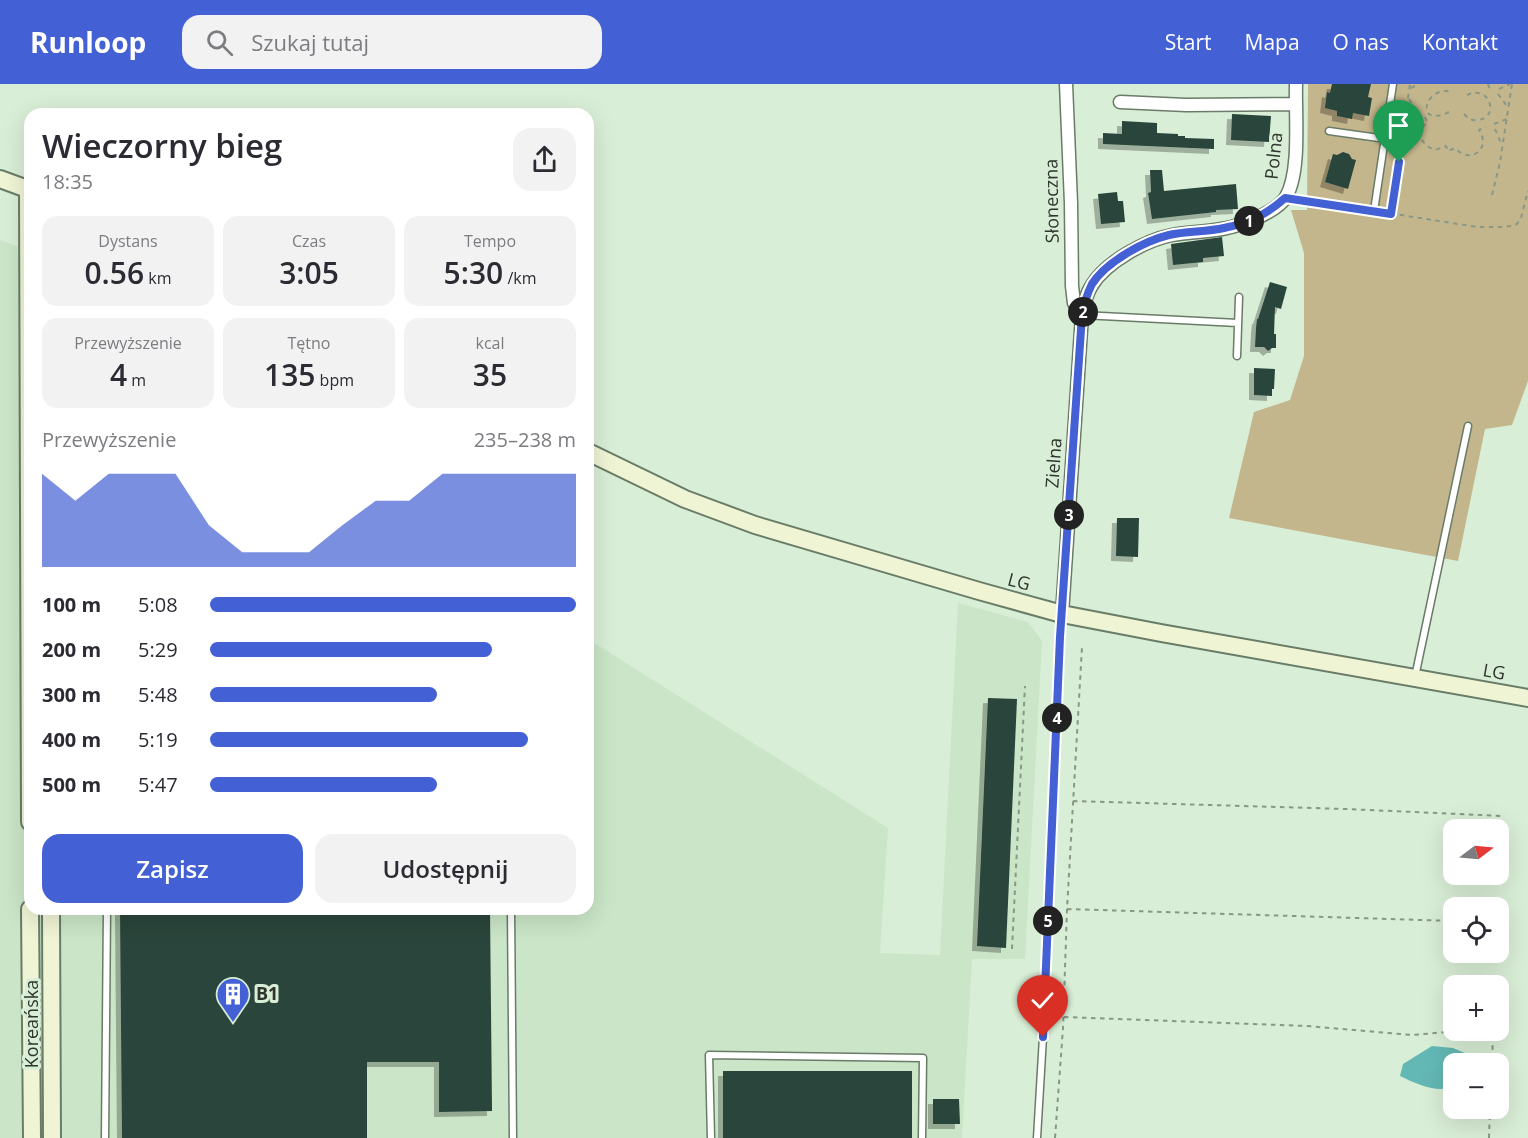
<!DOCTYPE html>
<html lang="pl">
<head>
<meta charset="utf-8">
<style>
	body { margin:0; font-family:"Open Sans",sans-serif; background:#f2f2f3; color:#2b2b33; height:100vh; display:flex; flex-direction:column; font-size:22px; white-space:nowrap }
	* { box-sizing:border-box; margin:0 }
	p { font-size:20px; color:#7c7c81 }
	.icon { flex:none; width:33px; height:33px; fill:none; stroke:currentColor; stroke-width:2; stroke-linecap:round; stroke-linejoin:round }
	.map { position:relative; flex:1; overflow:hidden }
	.drawer { position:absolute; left:24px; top:24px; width:570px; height:807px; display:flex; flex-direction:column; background:#fff; border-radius:18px; box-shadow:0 6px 24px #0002 }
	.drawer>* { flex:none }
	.needle { width:39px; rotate:74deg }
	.fabs { position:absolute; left:1443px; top:735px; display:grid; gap:12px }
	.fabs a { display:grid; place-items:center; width:66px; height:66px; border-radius:12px; background:#fff; box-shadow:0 6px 24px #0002; font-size:30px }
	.pin { position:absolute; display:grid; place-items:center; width:51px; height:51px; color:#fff; margin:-62px -26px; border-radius:50% 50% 50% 0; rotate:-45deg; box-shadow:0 0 6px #0007 }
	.pin .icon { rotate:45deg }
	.km { position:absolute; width:30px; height:30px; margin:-15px; border-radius:50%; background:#222; color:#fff; font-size:16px; line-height:30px; text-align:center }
	.round { display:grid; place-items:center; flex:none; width:63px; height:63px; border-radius:18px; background:#f2f2f3 }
	.head { display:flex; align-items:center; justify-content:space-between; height:102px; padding:0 18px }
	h1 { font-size:33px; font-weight:600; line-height:45px }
	.figures { display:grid; grid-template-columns:repeat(3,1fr); gap:9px; height:102px; padding:6px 18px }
	.figures div { display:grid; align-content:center; border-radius:15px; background:#f2f2f3; text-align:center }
	.figures b { font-size:30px; font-weight:600 }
	.figures small { font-size:16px; font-weight:400 }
	.figures p { font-size:16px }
	.chart { height:168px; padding:12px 18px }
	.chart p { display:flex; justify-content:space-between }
	.chart svg { width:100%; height:108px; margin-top:6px; fill:#4361d4; opacity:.7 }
	.action { display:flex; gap:12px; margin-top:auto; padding:12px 18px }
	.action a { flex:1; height:69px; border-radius:18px; background:#4361d4; color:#fff; font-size:24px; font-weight:600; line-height:69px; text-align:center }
	.action a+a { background:#f2f2f3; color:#2b2b33 }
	ul { padding:0 18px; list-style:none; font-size:20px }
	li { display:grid; grid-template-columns:96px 72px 1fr; align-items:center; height:45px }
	li i { height:15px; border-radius:8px; background:#4361d4 }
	header { display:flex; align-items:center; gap:36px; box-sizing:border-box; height:84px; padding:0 30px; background:#4361d4; color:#fff }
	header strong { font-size:28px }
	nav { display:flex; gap:33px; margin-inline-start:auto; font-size:21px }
	.search { width:420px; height:54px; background:#f2f2f3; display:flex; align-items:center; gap:15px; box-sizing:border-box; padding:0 21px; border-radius:18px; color:#7c7c81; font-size:22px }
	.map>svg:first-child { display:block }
</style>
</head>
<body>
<header>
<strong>Runloop</strong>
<div class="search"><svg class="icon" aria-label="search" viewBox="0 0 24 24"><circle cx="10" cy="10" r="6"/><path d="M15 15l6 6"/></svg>Szukaj tutaj</div>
<nav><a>Start</a><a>Mapa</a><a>O nas</a><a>Kontakt</a></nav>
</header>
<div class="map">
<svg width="1528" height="1054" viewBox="0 0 1528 1054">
	<defs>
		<filter id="shadow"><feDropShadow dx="-5" dy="5" stdDeviation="0" flood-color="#0004"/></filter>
	</defs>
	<rect width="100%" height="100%" fill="#d9eed6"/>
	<path fill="#cae5c7" d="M0 156 30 167V825H588V555L888 744 880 869 940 871 958 519 1028 538 1042 557 1025 875H972L962 1054H0Z"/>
	<path fill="#c4b68c" d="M1308 0H1528V297L1512 341 1485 345 1458 477 1229 434 1254 328 1290 316 1304 272V169L1291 126H1307Z"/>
	<path fill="#63b8b5" d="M1432 962 1453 964 1465 969 1468 979 1454 980 1453 1003C1435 1009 1417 1000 1400 992L1403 980Z"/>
	<path fill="#29453a" filter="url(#shadow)" d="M1332 0H1371L1368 13 1372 14 1369 32 1353 29 1352 35 1337 32V27L1325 24 1327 8 1330 9Z
		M1232 30 1271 32 1269 58 1231 56Z
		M1122 37 1157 39V49L1178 50V52H1185V54L1214 55V65L1103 60V49L1122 50Z
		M1343 68 1349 70 1352 75 1356 76 1348 105 1325 98 1333 70 1337 71Z
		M1150 86H1162L1164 107 1236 100 1238 125 1216 126V128L1152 135 1148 109 1151 108Z
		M1117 108 1118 117H1123L1125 138 1101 140 1098 110Z
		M1222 153 1224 172 1203 174V178L1173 181 1171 160Z
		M1270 198 1287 203 1281 225 1275 223 1274 250H1276V264H1272L1268 267 1264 263H1255L1256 244 1257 235H1258Z
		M1254 284 1275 285 1274 305H1272V312L1254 311Z
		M1117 434H1139L1138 473 1116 472Z
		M988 614 1017 615 1006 864 977 862Z
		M120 825H490L492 1027 439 1028V978H367V1054H122Z
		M723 987H912V1054H723Z
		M933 1015H959L960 1040H933Z"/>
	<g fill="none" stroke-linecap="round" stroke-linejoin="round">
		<defs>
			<path id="lane" d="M1329 47 1386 55
				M1286 114 1374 127 1393 0
				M1082 231 1238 239
				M1237 272 1239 213
				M1415 593 1468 342
				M511 825 513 1054
				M105 1054 107 825
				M711 1054 709 971 923 974 922 1054
				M1037 1054 1043 953 1062 530"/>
			<path id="street" d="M1066 0 1071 119 1072 202 1074 219 1082 231
				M1120 18 1186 21 1295 20
				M1062 530 1082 231C1084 220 1086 210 1092 201 1106 178 1146 156 1172 151 1188 148 1205 148 1222 145 1235 143 1248 138 1261 132 1269 128 1281 121 1286 113 1301 87 1295 31 1296 0"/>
			<path id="secondary" d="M0 95 30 106
				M28 105 30 738
				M588 368 685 415 755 441 979 507 1062 530 1161 549 1528 614
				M30 825 32 1054
				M51 825 52 1054"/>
		</defs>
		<use href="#lane" stroke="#697c67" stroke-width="9"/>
		<use href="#street" stroke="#697c67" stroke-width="15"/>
		<use href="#secondary" stroke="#697c67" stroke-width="20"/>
		<path stroke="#889786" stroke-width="2" stroke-dasharray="4.5 4.5" stroke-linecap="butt" d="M1488 0 1490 6
			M1411 4 1419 0
			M1499 5 1510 0
			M1498 10 1507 22
			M1409 15 1417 27
			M1449 28C1413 45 1425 0 1452 8
			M1464 30C1468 34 1471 37 1477 36 1500 35 1491 0 1467 11
			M1425 33 1428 39C1413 46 1422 62 1435 66L1446 62 1448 67 1455 64C1470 81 1492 65 1479 46L1486 43
			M1404 38 1417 32
			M1494 40 1507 35
			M1495 45 1501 59
			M1492 111 1500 78 1512 0
			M1382 128 1477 143H1506L1517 140 1521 134 1528 107
			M1391 130 1410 0
			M1073 717 1346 725 1503 732
			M1067 825 1454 837
			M1012 865 1025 602
			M1064 933 1307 942 1412 951 1447 948 1493 950 1492 980
			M1055 1054 1063 944 1067 825 1082 563
			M1489 1054 1490 1024"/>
		<use href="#lane" stroke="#fff" stroke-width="6"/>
		<use href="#street" stroke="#fff" stroke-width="12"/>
		<use href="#secondary" stroke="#eff4d5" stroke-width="16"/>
	</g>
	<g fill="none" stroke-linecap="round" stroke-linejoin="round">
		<defs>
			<path id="route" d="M1043 953 1060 553 1082 231C1084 220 1087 210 1092 200 1106 178 1144 157 1169 151 1187 147 1206 148 1224 144 1249 139 1266 131 1285 114L1391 130 1399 78"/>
		</defs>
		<use href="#route" stroke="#fff" stroke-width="12"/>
		<use href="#route" stroke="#4361d4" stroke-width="8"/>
	</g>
	<defs>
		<symbol id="building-pin" viewBox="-11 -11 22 30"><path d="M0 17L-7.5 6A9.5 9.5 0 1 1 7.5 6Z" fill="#4361d4" stroke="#d9eed6"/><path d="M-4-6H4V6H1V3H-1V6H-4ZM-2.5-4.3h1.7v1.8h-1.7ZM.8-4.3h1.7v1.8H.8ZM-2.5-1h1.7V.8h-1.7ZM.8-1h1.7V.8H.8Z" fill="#fff"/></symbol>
	</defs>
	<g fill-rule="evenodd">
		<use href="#building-pin" x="214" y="891" width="38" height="52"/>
	</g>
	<g text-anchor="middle" stroke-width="6" stroke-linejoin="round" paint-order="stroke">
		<g font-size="18" fill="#2d352c" stroke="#d9eed6">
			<text transform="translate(1274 72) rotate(-84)" y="6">Polna</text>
			<text transform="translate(1052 117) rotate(-91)" y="6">Słoneczna</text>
			<text transform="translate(1054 379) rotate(-86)" y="6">Zielna</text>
			<text transform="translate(1019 498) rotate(15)" y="6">LG</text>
			<text transform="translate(1494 588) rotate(10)" y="6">LG</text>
			<text transform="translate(32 940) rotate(-90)" y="6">Koreańska</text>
		</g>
		<g font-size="18" font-weight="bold" fill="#2d352c" stroke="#d9eed6" text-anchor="start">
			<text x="256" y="916">B1</text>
		</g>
	</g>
</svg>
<div class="fabs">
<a><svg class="needle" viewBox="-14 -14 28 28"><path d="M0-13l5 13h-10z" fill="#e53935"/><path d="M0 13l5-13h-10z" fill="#7c7c81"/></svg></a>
<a><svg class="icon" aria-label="locate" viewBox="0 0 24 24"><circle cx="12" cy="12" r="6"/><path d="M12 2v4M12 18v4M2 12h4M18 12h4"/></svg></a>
<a>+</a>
<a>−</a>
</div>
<div class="pin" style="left:1399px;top:78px;background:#1e9e55"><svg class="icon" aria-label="arrive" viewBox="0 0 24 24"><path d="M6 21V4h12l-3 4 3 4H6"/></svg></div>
<div class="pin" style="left:1043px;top:953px;background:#d93025"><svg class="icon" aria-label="check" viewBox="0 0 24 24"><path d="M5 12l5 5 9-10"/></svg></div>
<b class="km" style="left:1249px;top:137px">1</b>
<b class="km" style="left:1083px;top:228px">2</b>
<b class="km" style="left:1069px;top:431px">3</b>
<b class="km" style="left:1057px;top:634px">4</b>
<b class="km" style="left:1048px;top:837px">5</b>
<section class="drawer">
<div class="head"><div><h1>Wieczorny bieg</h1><p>18:35</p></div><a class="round"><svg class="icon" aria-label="share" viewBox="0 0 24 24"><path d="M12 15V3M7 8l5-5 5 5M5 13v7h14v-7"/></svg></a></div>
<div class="figures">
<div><p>Dystans</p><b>0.56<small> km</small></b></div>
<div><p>Czas</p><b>3:05</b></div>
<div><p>Tempo</p><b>5:30<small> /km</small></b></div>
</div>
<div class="figures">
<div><p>Przewyższenie</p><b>4<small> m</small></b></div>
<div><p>Tętno</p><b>135<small> bpm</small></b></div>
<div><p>kcal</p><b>35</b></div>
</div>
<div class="chart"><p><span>Przewyższenie</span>235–238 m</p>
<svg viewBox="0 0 160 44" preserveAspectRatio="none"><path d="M0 44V6L10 17L20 6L30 6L40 6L50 27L60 38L70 38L80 38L90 27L100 17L110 17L120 6L130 6L140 6L150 6L160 6V44z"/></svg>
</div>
<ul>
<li><b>100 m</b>5:08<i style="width:100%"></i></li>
<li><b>200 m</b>5:29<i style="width:77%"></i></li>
<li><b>300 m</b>5:48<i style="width:62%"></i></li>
<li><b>400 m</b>5:19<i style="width:87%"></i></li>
<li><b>500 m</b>5:47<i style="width:62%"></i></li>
</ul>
<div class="action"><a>Zapisz</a><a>Udostępnij</a></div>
</section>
</div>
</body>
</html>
